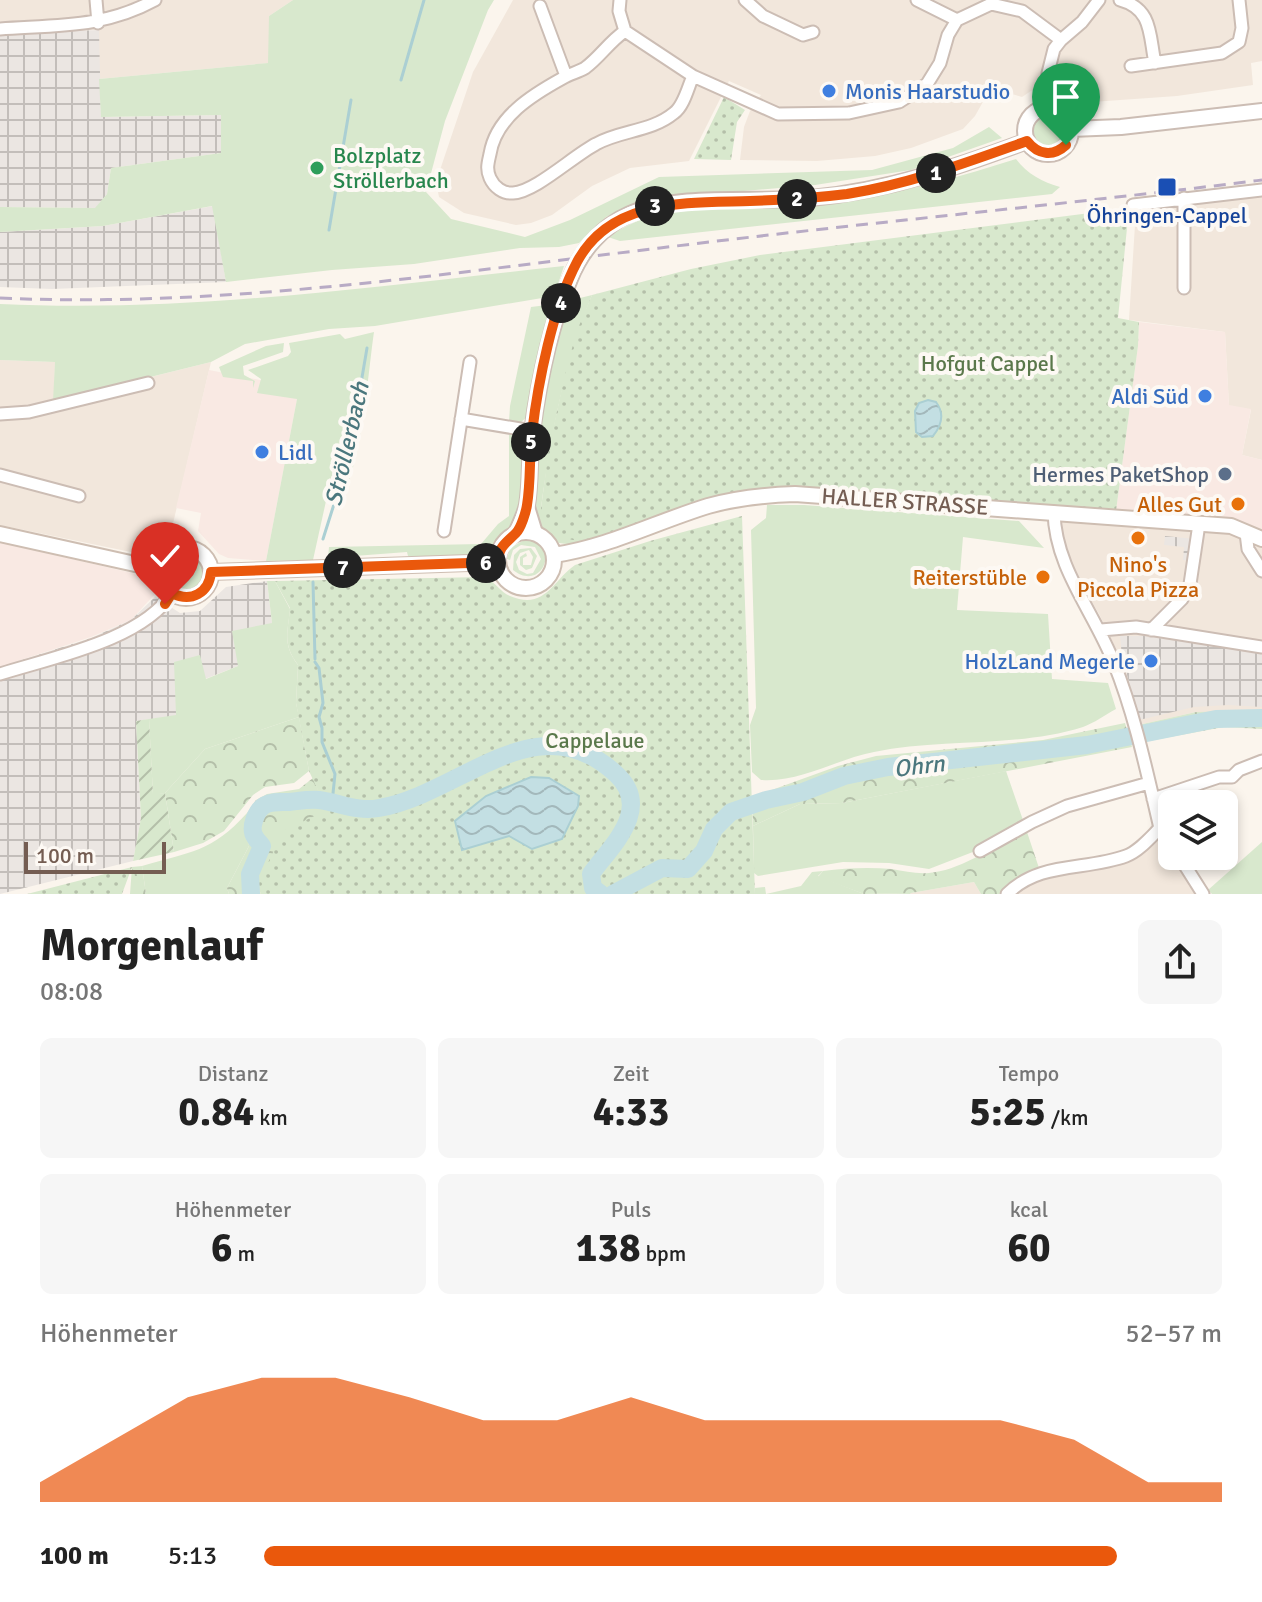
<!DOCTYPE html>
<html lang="de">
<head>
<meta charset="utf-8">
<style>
	body { margin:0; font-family:Signika,sans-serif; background:#f6f6f6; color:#222; height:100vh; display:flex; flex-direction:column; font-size:30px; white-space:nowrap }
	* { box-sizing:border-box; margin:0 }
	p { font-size:26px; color:#767676 }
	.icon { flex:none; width:44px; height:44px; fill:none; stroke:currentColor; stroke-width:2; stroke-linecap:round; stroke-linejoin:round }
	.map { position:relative; height:894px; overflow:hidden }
	.details { display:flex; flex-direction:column; background:#fff; flex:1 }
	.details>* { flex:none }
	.fabs { position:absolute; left:1158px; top:790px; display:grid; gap:16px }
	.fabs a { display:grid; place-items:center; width:80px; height:80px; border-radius:12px; background:#fff; box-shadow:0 4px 12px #0003; font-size:40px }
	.scale { position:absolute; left:24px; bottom:20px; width:142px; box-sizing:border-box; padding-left:8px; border:4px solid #745d52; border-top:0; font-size:22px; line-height:28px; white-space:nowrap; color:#745d52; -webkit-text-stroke:6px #fdf9f4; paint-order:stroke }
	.pin { position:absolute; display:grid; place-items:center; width:68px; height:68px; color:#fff; margin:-82px -34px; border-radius:50% 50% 50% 0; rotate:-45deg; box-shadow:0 0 8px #0007 }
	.pin .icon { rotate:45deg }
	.km { position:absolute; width:40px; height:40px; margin:-20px; border-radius:50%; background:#222; color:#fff; font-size:22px; line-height:40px; text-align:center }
	.round { display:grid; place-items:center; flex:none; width:84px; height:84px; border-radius:12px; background:#f6f6f6 }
	.headline { display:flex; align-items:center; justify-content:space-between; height:136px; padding:0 40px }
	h1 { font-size:44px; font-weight:700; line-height:60px }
	.stats { display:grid; grid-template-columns:repeat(3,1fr); gap:12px; height:136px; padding:8px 40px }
	.stats div { display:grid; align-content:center; border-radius:12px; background:#f6f6f6; text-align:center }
	.stats b { font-size:40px; font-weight:700 }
	.stats small { font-size:22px; font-weight:400 }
	.stats p { font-size:22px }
	.chart { height:224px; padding:16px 40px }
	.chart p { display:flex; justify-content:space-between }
	.chart svg { width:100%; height:144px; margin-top:8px; fill:#ea580c; opacity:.7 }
	ul { padding:0 40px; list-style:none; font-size:26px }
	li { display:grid; grid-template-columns:128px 96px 1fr; align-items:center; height:60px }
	li i { height:20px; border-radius:10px; background:#ea580c }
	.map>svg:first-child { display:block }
</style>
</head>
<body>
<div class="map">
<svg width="1262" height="894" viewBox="0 0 1262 894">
	<defs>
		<pattern id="industrial-grid" width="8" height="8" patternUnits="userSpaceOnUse" patternTransform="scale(2)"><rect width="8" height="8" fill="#ebe6e2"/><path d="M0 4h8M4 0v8" fill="none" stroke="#c3beba"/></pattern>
		<pattern id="forest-crowns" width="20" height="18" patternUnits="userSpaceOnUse" patternTransform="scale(2)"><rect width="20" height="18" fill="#d8e8cd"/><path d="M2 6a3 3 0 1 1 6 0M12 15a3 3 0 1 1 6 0" fill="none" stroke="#b4bfa9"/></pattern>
		<pattern id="park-dots" width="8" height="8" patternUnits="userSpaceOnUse" patternTransform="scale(2)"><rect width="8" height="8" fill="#d8e8cd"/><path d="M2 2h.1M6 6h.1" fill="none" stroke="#b4bfa9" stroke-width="1.8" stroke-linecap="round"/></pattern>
		<pattern id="garden-furrows" width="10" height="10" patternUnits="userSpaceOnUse" patternTransform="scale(2)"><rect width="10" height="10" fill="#d8e8cd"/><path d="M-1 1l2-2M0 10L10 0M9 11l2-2" fill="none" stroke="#b4bfa9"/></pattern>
		<pattern id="water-waves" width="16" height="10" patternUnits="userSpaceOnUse" patternTransform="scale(2)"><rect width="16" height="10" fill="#c3dfe3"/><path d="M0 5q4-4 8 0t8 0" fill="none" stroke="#a3b8bb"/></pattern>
	</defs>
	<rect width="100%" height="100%" fill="#fbf5ed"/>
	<path fill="#f2e7dc" d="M0 0H293L269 16V63L99 79V30L0 34Z
		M513 0H1262V61L1251 63 1253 85 1177 96 1092 102 1074 100 1065 88 1034 89 1022 97 998 90 989 91 975 116 963 129 911 148 875 156 817 161 740 160 744 127 750 111 761 95 729 81 689 161 630 168 592 186 552 215 531 223 516 225 464 213 439 197 437 187 440 170 473 72Z
		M1262 196V460L1242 455 1251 410 1229 406 1225 332 1129 320 1136 209Z
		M0 360 55 362 54 401 211 362 171 532 155 557 0 525Z
		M1059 505 1116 511 1262 534V713L1196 712 1138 725 1118 653 1099 614 1064 555 1057 531Z
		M1158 815 1172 835V856H1186L1210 894H999L1011 884 1039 868 1124 853 1138 845Z
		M974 882 981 894H910L911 893Z"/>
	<path fill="#f9e9e3" d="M1139 322 1225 332 1229 405 1251 409 1242 455 1262 460V534L1116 511 1138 346Z
		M209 370 265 381 297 399 266 561 228 558 219 554 198 531 201 513 176 508Z
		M0 542 132 573 153 582 155 594 131 620 91 637 0 667Z"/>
	<path fill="url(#industrial-grid)" d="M99 30 101 117 221 115V153L111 168 107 194 96 208 0 207V34Z
		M213 206 226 282 52 289 0 287V232L103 226Z
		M1165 536 1195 539 1193 561 1183 560 1184 547 1164 545Z
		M267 581 272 623 238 666 205 679 176 716 136 721 141 818 133 861 0 894V667L91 638 131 620 155 597 180 613 200 611 226 587Z
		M1120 636H1144L1262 653V707L1228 705 1194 707 1139 720 1122 656Z"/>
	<path fill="#d8e8cd" d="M293 0H494L488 10 445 121 426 192 451 219 525 237 570 220 659 177 872 170 953 148 989 127 1002 138 911 170 815 185 648 199 606 217 579 243 559 247 520 248 414 264 332 270 226 282 212 206 103 226 0 232V207L95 208 107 194 111 168 221 153V115L101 117 99 79 268 63 269 16Z
		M1032 131a17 17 0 1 1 34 0a17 17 0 1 1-34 0Z
		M1016 159C1027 174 1043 182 1060 187L1052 194 620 241 608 237C656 205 693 210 748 208 782 206 817 204 851 199 908 192 962 176 1016 159Z
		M564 266 554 296 375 326 329 329 245 344 211 362 53 401 55 362 0 360V304C188 313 377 286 564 266Z
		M592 295C564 364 551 435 541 508L605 537C582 542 559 552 541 532 515 505 557 339 568 301Z
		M555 304 527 417 521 422H509L510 406 531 307Z
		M374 332C368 372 361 478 336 506L328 492 313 560 266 561 297 399 257 393 261 379 248 370 288 356 291 352 289 343 340 334 345 339Z
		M284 343 283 352 243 366 244 375 255 381 253 388V381L223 377 219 367 266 346Z
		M509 431 517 435 522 441 521 512 514 530 494 550 481 555 433 560 408 556 407 552 328 558 329 547 481 544 498 524 509 516Z
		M767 505H804L1019 521 1044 548 963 537 957 610 1048 614 1052 679 1108 683 1116 709C1105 715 1094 723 1083 727 1016 748 942 738 874 752 837 759 799 783 761 780L752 772 750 725 756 708 751 530 766 518Z
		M526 539C562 545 542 593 513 570L514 555 520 549 531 548 537 556 532 568 526 570 520 565V557L526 553 527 556 523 558V565H531L533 557 529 550 520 553 516 562 519 570 527 574 533 573 541 559 535 547 521 545 513 550 510 560 507 559 510 548Z
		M171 573a17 17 0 1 1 34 0a17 17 0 1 1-34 0Z
		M267 581H275L290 609C288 632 282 644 298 665L296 703 299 717 205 749 165 793 153 795 149 719 176 715 174 662 200 655 206 679 238 666 232 631 272 623Z
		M1006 771 1024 823 978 850 929 869 889 863 843 862 758 876 754 873 753 826 800 804 842 803Z
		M247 813 249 846 227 888 229 894H146L142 866C190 852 212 852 247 813Z
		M1262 842V894H1212L1208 890Z
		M823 871 818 876 864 894 911 893 910 894H755V888L765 887 766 894 801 886 812 872Z"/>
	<path fill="url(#forest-crowns)" d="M1246 711 1262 713V729L1224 727 1143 742 1138 725 1196 712Z
		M299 717 309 771 294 783 265 787 253 795 224 831 203 843 174 852 165 793 205 749Z
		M1125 723 1132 747 842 803 800 804 753 826 752 797 838 766 876 756 1043 740Z
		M313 778 327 811 257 886 261 894H229L227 888 249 846 247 813 256 800 267 794 299 789Z
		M1026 829 1039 868 1011 884 999 894H981L974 882 911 893 864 894 818 877 823 871C845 868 869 867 892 869 904 871 916 874 929 873 960 871 999 844 1026 829Z
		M142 866 146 894H130L132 867Z"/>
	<path fill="url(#park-dots)" d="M724 97 745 110 737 122 731 160 694 159Z
		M1129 208 1118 318 1139 322 1138 346 1116 511 839 491 763 490 605 537 573 540 561 537 543 520 541 508 549 448 564 379 576 333 592 295 691 269 760 255Z
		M742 516 755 894H261L257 886 283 831 327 810 309 771 296 703 298 665C282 644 288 632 290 608L275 581 484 577C495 581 500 592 510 596 545 611 553 580 575 565L650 541Z
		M132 867 122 894H27Z"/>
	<path fill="url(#garden-furrows)" d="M149 719 153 794 165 793 174 852 133 861 141 818 136 721Z"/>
	<path fill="url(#water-waves)" stroke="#abcfd3" stroke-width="2" d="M928 400 936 402C945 414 942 425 933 436L922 437 916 432 915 411 919 403Z
		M531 777 549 778 579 796 578 806 562 839 532 849 509 836 462 850 455 821 486 796Z"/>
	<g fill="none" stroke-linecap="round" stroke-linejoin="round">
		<path stroke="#abcfd3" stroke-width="3" d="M401 80 424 0
			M329 230 351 100
			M323 539 348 460 367 348
			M313 582 315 659
			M315 662 319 668 323 703 319 717 322 728V742L335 774 332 803"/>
		<path stroke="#c3dfe3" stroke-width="18" d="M251 894 250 874 262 846C260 843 257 841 255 837 249 828 256 810 265 805 272 801 281 802 289 802 299 801 309 799 319 800 341 803 357 812 379 808 461 794 537 700 616 774 654 809 610 847 591 874L593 888 601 894
			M613 894 662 868 688 869 704 851 714 829 731 812 766 800 803 792 844 776 888 767 1087 745 1216 719 1262 718"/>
		<defs>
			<path id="minor" d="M96 0 98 23
				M620 0 619 11 625 31 693 76 778 114 849 113 899 102 927 84 940 63 948 35 957 20 991 4 1022 11 1061 40
				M745 0 763 16 803 35 813 32
				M917 0 957 20
				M1120 0C1153 9 1149 35 1155 63
				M540 6 566 76
				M0 29C57 25 104 28 155 0
				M625 31C609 42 600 57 585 68 578 72 570 74 563 78 532 95 496 117 490 154 488 163 486 169 490 178 494 187 503 194 513 193 535 192 573 156 596 144 621 130 651 132 674 113 684 106 688 87 693 76
				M1131 66 1222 53 1239 42 1242 28 1239 0
				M1046 108 1048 73 1054 49 1061 40 1082 22 1099 0
				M1184 198V288
				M1133 205 1262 190
				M0 414 29 412 148 383
				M461 419 532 431
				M0 475 79 496
				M1054 512C1055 568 1094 612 1114 663 1135 715 1147 773 1160 828L1172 846
				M444 531 470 362
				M1246 533 1248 549 1262 571
				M1101 630 1136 627 1262 647
				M1151 630 1182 599 1190 584 1199 524
				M0 674C50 658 143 640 172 593
				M1153 799 1219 777H1232L1239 770 1262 761
				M980 851 1032 822 1067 806 1149 783
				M1179 856 1203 894
				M1007 894C1040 861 1085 871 1126 856 1139 851 1150 838 1160 828"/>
			<path id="tertiary" d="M1025 131a23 23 0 1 1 46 0a23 23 0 1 1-46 0Z
				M1071 129 1121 127 1262 111
				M527 507 535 533
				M516 533C520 524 525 514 527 505 531 481 529 456 532 432 539 381 550 326 570 279 581 251 602 226 630 214 679 193 757 203 811 198 887 191 957 167 1027 141"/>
			<path id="secondary" d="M498 560a28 28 0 1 1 56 0a28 28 0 1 1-56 0Z
				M0 534 162 570
				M161 573a25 25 0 1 1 50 0a25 25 0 1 1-50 0Z
				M554 555C608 547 656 522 708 506 736 498 766 495 795 494L1231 526 1262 539
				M211 572 498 562"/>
		</defs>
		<use href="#minor" stroke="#ccbdb4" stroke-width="15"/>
		<use href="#tertiary" stroke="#ccbdb4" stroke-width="18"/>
		<use href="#secondary" stroke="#cebeb2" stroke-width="18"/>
		<use href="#minor" stroke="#fff" stroke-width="11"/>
		<use href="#tertiary" stroke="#fff" stroke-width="14"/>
		<use href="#secondary" stroke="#fff" stroke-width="14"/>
		<path stroke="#b8abc5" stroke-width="3" stroke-dasharray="12 8" stroke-linecap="butt" d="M0 298C221 308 442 274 660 248 861 223 1062 205 1262 180"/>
	</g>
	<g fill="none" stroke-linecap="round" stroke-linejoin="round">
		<defs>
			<path id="route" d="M165 604 172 593C191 603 209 593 211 572L498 562C499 546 505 544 516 533 521 528 526 512 527 505 531 482 529 456 532 433 538 382 553 307 577 262 611 198 687 203 750 201 782 200 815 198 847 194 910 184 968 162 1027 141 1038 155 1053 157 1066 145"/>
		</defs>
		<use href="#route" stroke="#fff" stroke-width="16"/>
		<use href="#route" stroke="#ea580c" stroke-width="10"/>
	</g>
	<g fill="#3f7fe0" stroke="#fdf9f4" stroke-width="3">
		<circle cx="829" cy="91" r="8"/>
		<circle cx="1205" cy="396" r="8"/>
		<circle cx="262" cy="452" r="8"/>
		<circle cx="1151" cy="661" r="8"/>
	</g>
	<circle fill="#2e9e5b" stroke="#fdf9f4" stroke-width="3" cx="317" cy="168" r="8"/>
	<rect fill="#1a4fb4" stroke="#fdf9f4" stroke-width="3" x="1157" y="177" width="20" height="20" rx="4"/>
	<circle fill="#5c6f8a" stroke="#fdf9f4" stroke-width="3" cx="1225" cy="474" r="8"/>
	<g fill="#e8710a" stroke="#fdf9f4" stroke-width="3">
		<circle cx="1238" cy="504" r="8"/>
		<circle cx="1138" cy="538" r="8"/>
		<circle cx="1043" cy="577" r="8"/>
	</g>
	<g text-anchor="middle" stroke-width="8" stroke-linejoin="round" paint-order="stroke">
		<g font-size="22" fill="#366cbe" stroke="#fdf9f4" text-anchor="start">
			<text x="845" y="99">Monis Haarstudio</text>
			<text x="1189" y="404" text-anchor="end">Aldi Süd</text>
			<text x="278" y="460">Lidl</text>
			<text x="1135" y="669" text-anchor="end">HolzLand Megerle</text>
		</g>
		<g font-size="22" fill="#27864d" stroke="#fdf9f4" text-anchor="start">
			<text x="333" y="163">Bolzplatz<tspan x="333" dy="25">Ströllerbach</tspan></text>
		</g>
		<g font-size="22" fill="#164399" stroke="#fdf9f4">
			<text x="1167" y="223">Öhringen-Cappel</text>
		</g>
		<g font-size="22" fill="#5a784b" stroke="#fdf9f4">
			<text x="988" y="371">Hofgut Cappel</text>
			<text x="595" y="748">Cappelaue</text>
		</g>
		<g font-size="22" fill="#4e5e75" stroke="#fdf9f4" text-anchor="end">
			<text x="1209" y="482">Hermes PaketShop</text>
		</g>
		<g font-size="22" fill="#745d52" stroke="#fdf9f4">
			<text transform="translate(905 501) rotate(4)" y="8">HALLER STRASSE</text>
		</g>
		<g font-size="22" fill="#c56008" stroke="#fdf9f4" text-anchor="end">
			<text x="1222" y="512">Alles Gut</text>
			<text x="1138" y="572" text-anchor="middle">Nino's<tspan x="1138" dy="25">Piccola Pizza</tspan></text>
			<text x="1027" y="585">Reiterstüble</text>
		</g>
		<g font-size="24" font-style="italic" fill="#4b777d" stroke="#fdf9f4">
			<text transform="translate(347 444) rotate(-77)" y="8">Ströllerbach</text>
			<text transform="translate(919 766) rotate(-7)" y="8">Ohrn</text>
		</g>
	</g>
</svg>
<div class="fabs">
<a><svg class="icon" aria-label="layers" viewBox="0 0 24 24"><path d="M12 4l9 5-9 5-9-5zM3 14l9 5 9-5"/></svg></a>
</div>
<div class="scale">100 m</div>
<div class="pin" style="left:1066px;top:145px;background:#1e9e55"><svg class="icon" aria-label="arrive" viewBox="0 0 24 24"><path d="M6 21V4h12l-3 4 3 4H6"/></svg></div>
<div class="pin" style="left:165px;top:604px;background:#d93025"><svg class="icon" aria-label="check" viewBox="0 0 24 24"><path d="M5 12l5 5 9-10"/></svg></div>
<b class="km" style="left:936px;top:173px">1</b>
<b class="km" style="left:797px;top:199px">2</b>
<b class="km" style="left:655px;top:206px">3</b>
<b class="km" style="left:561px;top:303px">4</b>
<b class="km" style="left:531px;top:442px">5</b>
<b class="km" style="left:486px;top:563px">6</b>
<b class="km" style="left:343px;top:568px">7</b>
</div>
<section class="details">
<div class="headline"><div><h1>Morgenlauf</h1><p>08:08</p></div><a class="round"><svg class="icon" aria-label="share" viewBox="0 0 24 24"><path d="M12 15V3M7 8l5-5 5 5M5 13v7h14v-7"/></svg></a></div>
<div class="stats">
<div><p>Distanz</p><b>0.84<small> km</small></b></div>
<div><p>Zeit</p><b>4:33</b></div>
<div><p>Tempo</p><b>5:25<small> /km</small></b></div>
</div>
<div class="stats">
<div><p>Höhenmeter</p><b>6<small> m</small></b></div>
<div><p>Puls</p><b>138<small> bpm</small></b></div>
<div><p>kcal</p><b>60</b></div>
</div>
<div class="chart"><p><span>Höhenmeter</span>52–57 m</p>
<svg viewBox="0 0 160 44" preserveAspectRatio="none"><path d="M0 44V38L10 25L20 12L30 6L40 6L50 12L60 19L70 19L80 12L90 19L100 19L110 19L120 19L130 19L140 25L150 38L160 38V44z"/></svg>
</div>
<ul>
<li><b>100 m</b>5:13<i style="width:89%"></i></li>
</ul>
</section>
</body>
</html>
